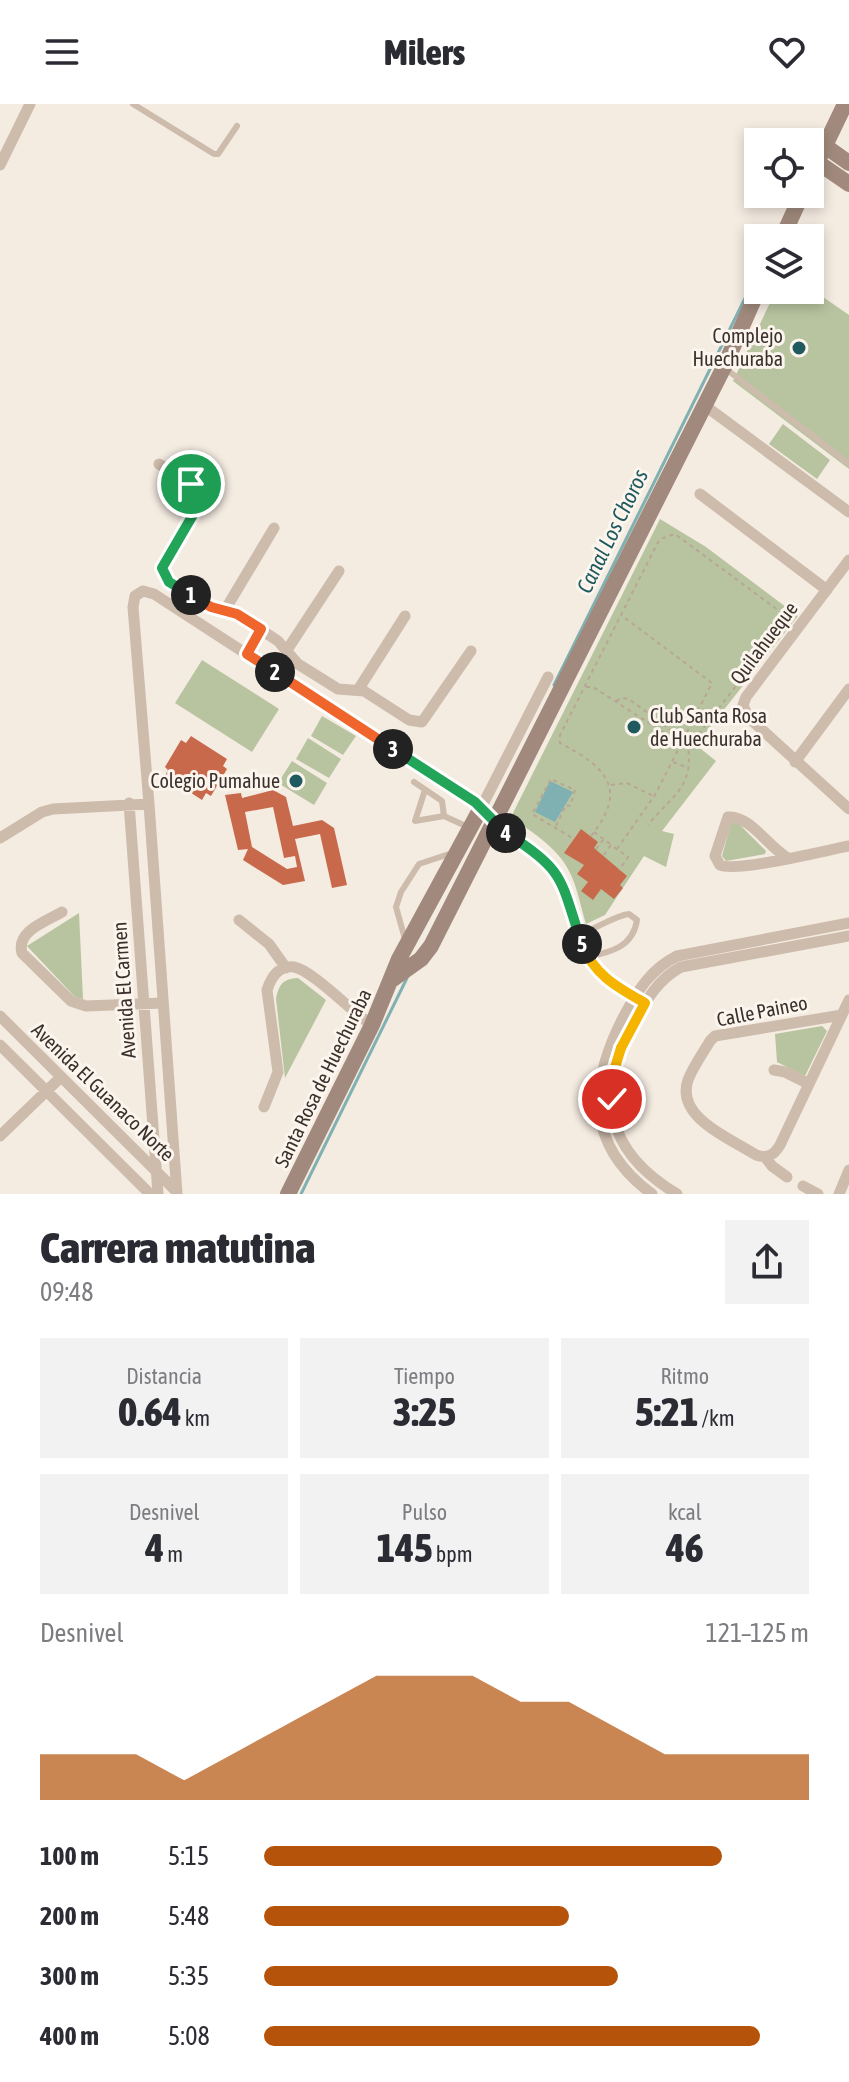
<!DOCTYPE html>
<html lang="es">
<head>
<meta charset="utf-8">
<style>
	body { margin:0; font-family:"Asap Condensed",sans-serif; background:#f2f2f3; color:#2b2b33; height:100vh; display:flex; flex-direction:column; font-size:30px; white-space:nowrap }
	* { box-sizing:border-box; margin:0 }
	p { font-size:26px; color:#7c7c81 }
	.icon { flex:none; width:44px; height:44px; fill:none; stroke:currentColor; stroke-width:2; stroke-linecap:round; stroke-linejoin:round }
	.map { position:relative; height:1090px; overflow:hidden }
	.sheet { display:flex; flex-direction:column; background:#fff; flex:1 }
	.sheet>* { flex:none }
	.tools { position:absolute; left:744px; top:24px; display:grid; gap:16px }
	.tools a { display:grid; place-items:center; width:80px; height:80px; border-radius:0px; background:#fff; box-shadow:0 4px 12px #0003; font-size:40px }
	.pin { position:absolute; display:grid; place-items:center; width:68px; height:68px; color:#fff; margin:-34px; border:4px solid #fff; border-radius:50%; box-shadow:0 2px 8px #0007 }
	.km { position:absolute; width:40px; height:40px; margin:-20px; border-radius:50%; background:#222; color:#fff; font-size:22px; line-height:40px; text-align:center }
	.round { display:grid; place-items:center; flex:none; width:84px; height:84px; border-radius:0px; background:#f2f2f3 }
	.overview { display:flex; align-items:center; justify-content:space-between; height:136px; padding:0 40px }
	h1 { font-size:44px; font-weight:800; line-height:60px }
	.metrics { display:grid; grid-template-columns:repeat(3,1fr); gap:12px; height:136px; padding:8px 40px }
	.metrics div { display:grid; align-content:center; border-radius:0px; background:#f2f2f3; text-align:center }
	.metrics b { font-size:40px; font-weight:800 }
	.metrics small { font-size:22px; font-weight:400 }
	.metrics p { font-size:22px }
	.chart { height:224px; padding:16px 40px }
	.chart p { display:flex; justify-content:space-between }
	.chart svg { width:100%; height:144px; margin-top:8px; fill:#b45309; opacity:.7 }
	ul { padding:0 40px; list-style:none; font-size:26px }
	li { display:grid; grid-template-columns:128px 96px 1fr; align-items:center; height:60px }
	li i { height:20px; border-radius:10px; background:#b45309 }
	header { display:flex; justify-content:space-between; align-items:center; height:104px; padding:0 40px; background:#fff; font-size:36px; font-weight:800 }
	.map>svg:first-child { display:block }
</style>
</head>
<body>
<header><svg class="icon" aria-label="menu" viewBox="0 0 24 24"><path d="M4 6h16M4 12h16M4 18h16"/></svg>Milers<svg class="icon" aria-label="heart" viewBox="0 0 24 24"><path d="M12 20l-8-8c-3-5 5-10 8-4 3-6 11-1 8 4z"/></svg></header>
<div class="map">
<svg width="849" height="1090" viewBox="0 0 849 1090">
	<rect width="100%" height="100%" fill="#f4ebe1"/>
	<path fill="#b8c4a0" d="M810 184 849 211V365L733 277 776 186H810Z
		M783 320 830 356 817 375 769 340Z
		M660 415 706 443 798 512 696 641 716 657 662 727 674 730 666 763 644 752 605 811 586 820C581 804 578 786 571 771 560 745 533 729 511 713Z
		M202 556 279 605 252 648 175 599Z
		M322 612 356 632 343 651 311 632Z
		M308 634 341 655 329 674 296 655Z
		M292 657 327 679 314 701 278 679Z
		M737 718 766 747 765 750 726 757 722 752 731 719Z
		M79 809 83 895 75 893 27 842Z
		M298 874 326 896 285 974 276 895C279 880 283 875 298 874Z
		M822 922 827 927 805 972 777 958 775 930Z"/>
	<path fill="#7fb0b2" d="M550 677 573 688 555 718 535 708Z"/>
	<g fill="none" stroke-linecap="round" stroke-linejoin="round">
		<path stroke="#7fb0b2" stroke-width="3" d="M554 581 758 168
			M301 1090 407 874"/>
	</g>
	<path fill="#c8694b" fill-rule="evenodd" d="M191 632 227 655 223 662 227 665 211 692 206 689 202 696 165 672 168 666 165 663 181 636 186 639Z
		M273 686 286 693 293 722 322 716 334 724 347 781 332 784 320 730 295 735 305 777 283 781 243 756 248 745 238 746 225 691 241 689 242 694ZM273 703 284 754 295 752 297 763 287 765 252 743 245 708Z
		M581 725 598 738 594 744 627 772 620 781 623 784 614 795 601 785 593 796 581 787 588 778 577 770 584 761 564 749Z"/>
	<g fill="none" stroke-linecap="round" stroke-linejoin="round">
		<path stroke="#b9a596" stroke-width="2" stroke-dasharray="4 4" stroke-linecap="butt" d="M586 583H593L688 644
			M616 597 622 594 629 595 684 636
			M673 658 686 663
			M611 681 627 679 653 692
			M556 722 566 701 570 702 575 686 551 675 532 710 574 735
			M594 728 610 740
			M591 732C629 685 606 663 560 639V631L656 442 660 435 675 430 786 512 787 516 688 644C694 684 670 693 648 721
			M596 745 603 736
			M617 745 655 691 712 579 621 511
			M604 751 611 741 628 753 619 766"/>
		<path stroke="#cdbbac" stroke-width="6" d="M133 0 214 50H218L237 22
			M726 265 849 360
			M414 678 442 697 444 712 470 724
			M425 686 415 717 444 712
			M579 830C597 825 613 812 629 810L637 816C633 843 611 848 588 853
			M405 835 396 803 401 788 419 760 452 749"/>
		<path stroke="#cdbbac" stroke-width="11" d="M0 61 30 0
			M704 301 849 408
			M159 360 191 380 201 392 199 402 162 459 164 473 211 503 237 510 278 537 298 560 338 585 364 587 409 616 422 618 471 547
			M700 390 827 486
			M849 456 746 593 743 601 748 613 849 705
			M225 506 274 424
			M287 546 339 467
			M247 550 261 525
			M358 586 405 512
			M795 658 849 585
			M129 699 158 1090
			M149 700 133 503 135 492 143 487 154 490 475 698C484 707 491 718 501 725 519 739 541 747 555 766 577 797 571 842 598 869 611 881 630 890 645 899
			M481 704 548 573
			M0 734 42 708 53 705 149 700 177 1090
			M788 754C769 744 750 711 728 713L715 752 720 761C735 769 827 746 849 742
			M62 808C45 818 16 827 22 849L71 897 86 902 163 899
			M239 816 269 840 286 864
			M842 911 715 932 710 937C703 949 693 963 688 976 675 1014 732 1035 756 1051 768 1055 774 1051 780 1041L849 896
			M0 912 176 1087
			M0 941 150 1090
			M774 966 785 968 809 980
			M264 1003 278 968 267 886C271 874 278 861 294 863 312 866 353 909 372 921
			M0 1032 61 973
			M765 1053 772 1062 787 1073
			M803 1082 818 1090
			M652 1090C584 1040 589 978 625 910 638 886 651 865 677 852L849 819
			M677 1090C605 1047 595 990 634 918 646 897 658 875 681 863L849 832
			M839 1090 849 1066"/>
		<path stroke="#a18a7d" stroke-width="16" d="M825 42 849 59
			M817 58 849 80
			M810 73 845 0
			M782 134 802 90
			M393 875 421 855 431 842 724 263 758 186
			M288 1090 372 921 399 855 481 704"/>
	</g>
	<g fill="none" stroke-linecap="round" stroke-linejoin="round">
		<defs>
			<path id="split-1" d="M191 380 199 388 201 397 162 464 169 478 191 491"/>
			<path id="split-2" d="M191 491 211 503 237 510 261 525 247 550 275 568"/>
			<path id="split-3" d="M275 568 393 645"/>
			<path id="split-4" d="M393 645 475 698 506 729"/>
			<path id="split-5" d="M506 729C567 767 560 776 582 840"/>
			<path id="split-6" d="M582 840C594 871 617 883 645 899L621 944"/>
			<path id="split-7" d="M612 995 613 970 621 944"/>
		</defs>
		<use href="#split-1" stroke="#fff" stroke-width="16"/>
		<use href="#split-2" stroke="#fff" stroke-width="16"/>
		<use href="#split-3" stroke="#fff" stroke-width="16"/>
		<use href="#split-4" stroke="#fff" stroke-width="16"/>
		<use href="#split-5" stroke="#fff" stroke-width="16"/>
		<use href="#split-6" stroke="#fff" stroke-width="16"/>
		<use href="#split-7" stroke="#fff" stroke-width="16"/>
		<use href="#split-1" stroke="#22a559" stroke-width="10"/>
		<use href="#split-2" stroke="#f0652b" stroke-width="10"/>
		<use href="#split-3" stroke="#f0652b" stroke-width="10"/>
		<use href="#split-4" stroke="#22a559" stroke-width="10"/>
		<use href="#split-5" stroke="#22a559" stroke-width="10"/>
		<use href="#split-6" stroke="#f5b400" stroke-width="10"/>
		<use href="#split-7" stroke="#f5b400" stroke-width="10"/>
	</g>
	<g fill="#1f5a5e" stroke="#fbf5ee" stroke-width="3">
		<circle cx="799" cy="244" r="8"/>
		<circle cx="634" cy="623" r="8"/>
		<circle cx="296" cy="677" r="8"/>
	</g>
	<g text-anchor="middle" stroke-width="6" stroke-linejoin="round" paint-order="stroke">
		<g font-size="20" fill="#3b302b" stroke="#fbf5ee" text-anchor="end">
			<text x="783" y="239">Complejo<tspan x="783" dy="23">Huechuraba</tspan></text>
			<text x="650" y="619" text-anchor="start">Club Santa Rosa<tspan x="650" dy="23">de Huechuraba</tspan></text>
			<text x="280" y="684">Colegio Pumahue</text>
		</g>
		<g font-size="20" fill="#3b302b" stroke="#fbf5ee">
			<text transform="translate(764 539) rotate(-53)" y="7">Quilahueque</text>
			<text transform="translate(124 886) rotate(-94)" y="7">Avenida El Carmen</text>
			<text transform="translate(762 907) rotate(-11)" y="7">Calle Paineo</text>
			<text transform="translate(323 974) rotate(-64)" y="7">Santa Rosa de Huechuraba</text>
			<text transform="translate(103 988) rotate(44)" y="7">Avenida El Guanaco Norte</text>
		</g>
		<g font-size="22" font-style="italic" fill="#1f5a5e" stroke="#fbf5ee">
			<text transform="translate(612 427) rotate(-64)" y="8">Canal Los Choros</text>
		</g>
	</g>
</svg>
<div class="tools">
<a><svg class="icon" aria-label="locate" viewBox="0 0 24 24"><circle cx="12" cy="12" r="6"/><path d="M12 2v4M12 18v4M2 12h4M18 12h4"/></svg></a>
<a><svg class="icon" aria-label="layers" viewBox="0 0 24 24"><path d="M12 4l9 5-9 5-9-5zM3 14l9 5 9-5"/></svg></a>
</div>
<div class="pin" style="left:191px;top:380px;background:#1e9e55"><svg class="icon" aria-label="arrive" viewBox="0 0 24 24"><path d="M6 21V4h12l-3 4 3 4H6"/></svg></div>
<div class="pin" style="left:612px;top:995px;background:#d93025"><svg class="icon" aria-label="check" viewBox="0 0 24 24"><path d="M5 12l5 5 9-10"/></svg></div>
<b class="km" style="left:191px;top:491px">1</b>
<b class="km" style="left:275px;top:568px">2</b>
<b class="km" style="left:393px;top:645px">3</b>
<b class="km" style="left:506px;top:729px">4</b>
<b class="km" style="left:582px;top:840px">5</b>
</div>
<section class="sheet">
<div class="overview"><div><h1>Carrera matutina</h1><p>09:48</p></div><a class="round"><svg class="icon" aria-label="share" viewBox="0 0 24 24"><path d="M12 15V3M7 8l5-5 5 5M5 13v7h14v-7"/></svg></a></div>
<div class="metrics">
<div><p>Distancia</p><b>0.64<small> km</small></b></div>
<div><p>Tiempo</p><b>3:25</b></div>
<div><p>Ritmo</p><b>5:21<small> /km</small></b></div>
</div>
<div class="metrics">
<div><p>Desnivel</p><b>4<small> m</small></b></div>
<div><p>Pulso</p><b>145<small> bpm</small></b></div>
<div><p>kcal</p><b>46</b></div>
</div>
<div class="chart"><p><span>Desnivel</span>121–125 m</p>
<svg viewBox="0 0 160 44" preserveAspectRatio="none"><path d="M0 44V30L10 30L20 30L30 38L40 30L50 22L60 14L70 6L80 6L90 6L100 14L110 14L120 22L130 30L140 30L150 30L160 30V44z"/></svg>
</div>
<ul>
<li><b>100 m</b>5:15<i style="width:84%"></i></li>
<li><b>200 m</b>5:48<i style="width:56%"></i></li>
<li><b>300 m</b>5:35<i style="width:65%"></i></li>
<li><b>400 m</b>5:08<i style="width:91%"></i></li>
</ul>
</section>
</body>
</html>
